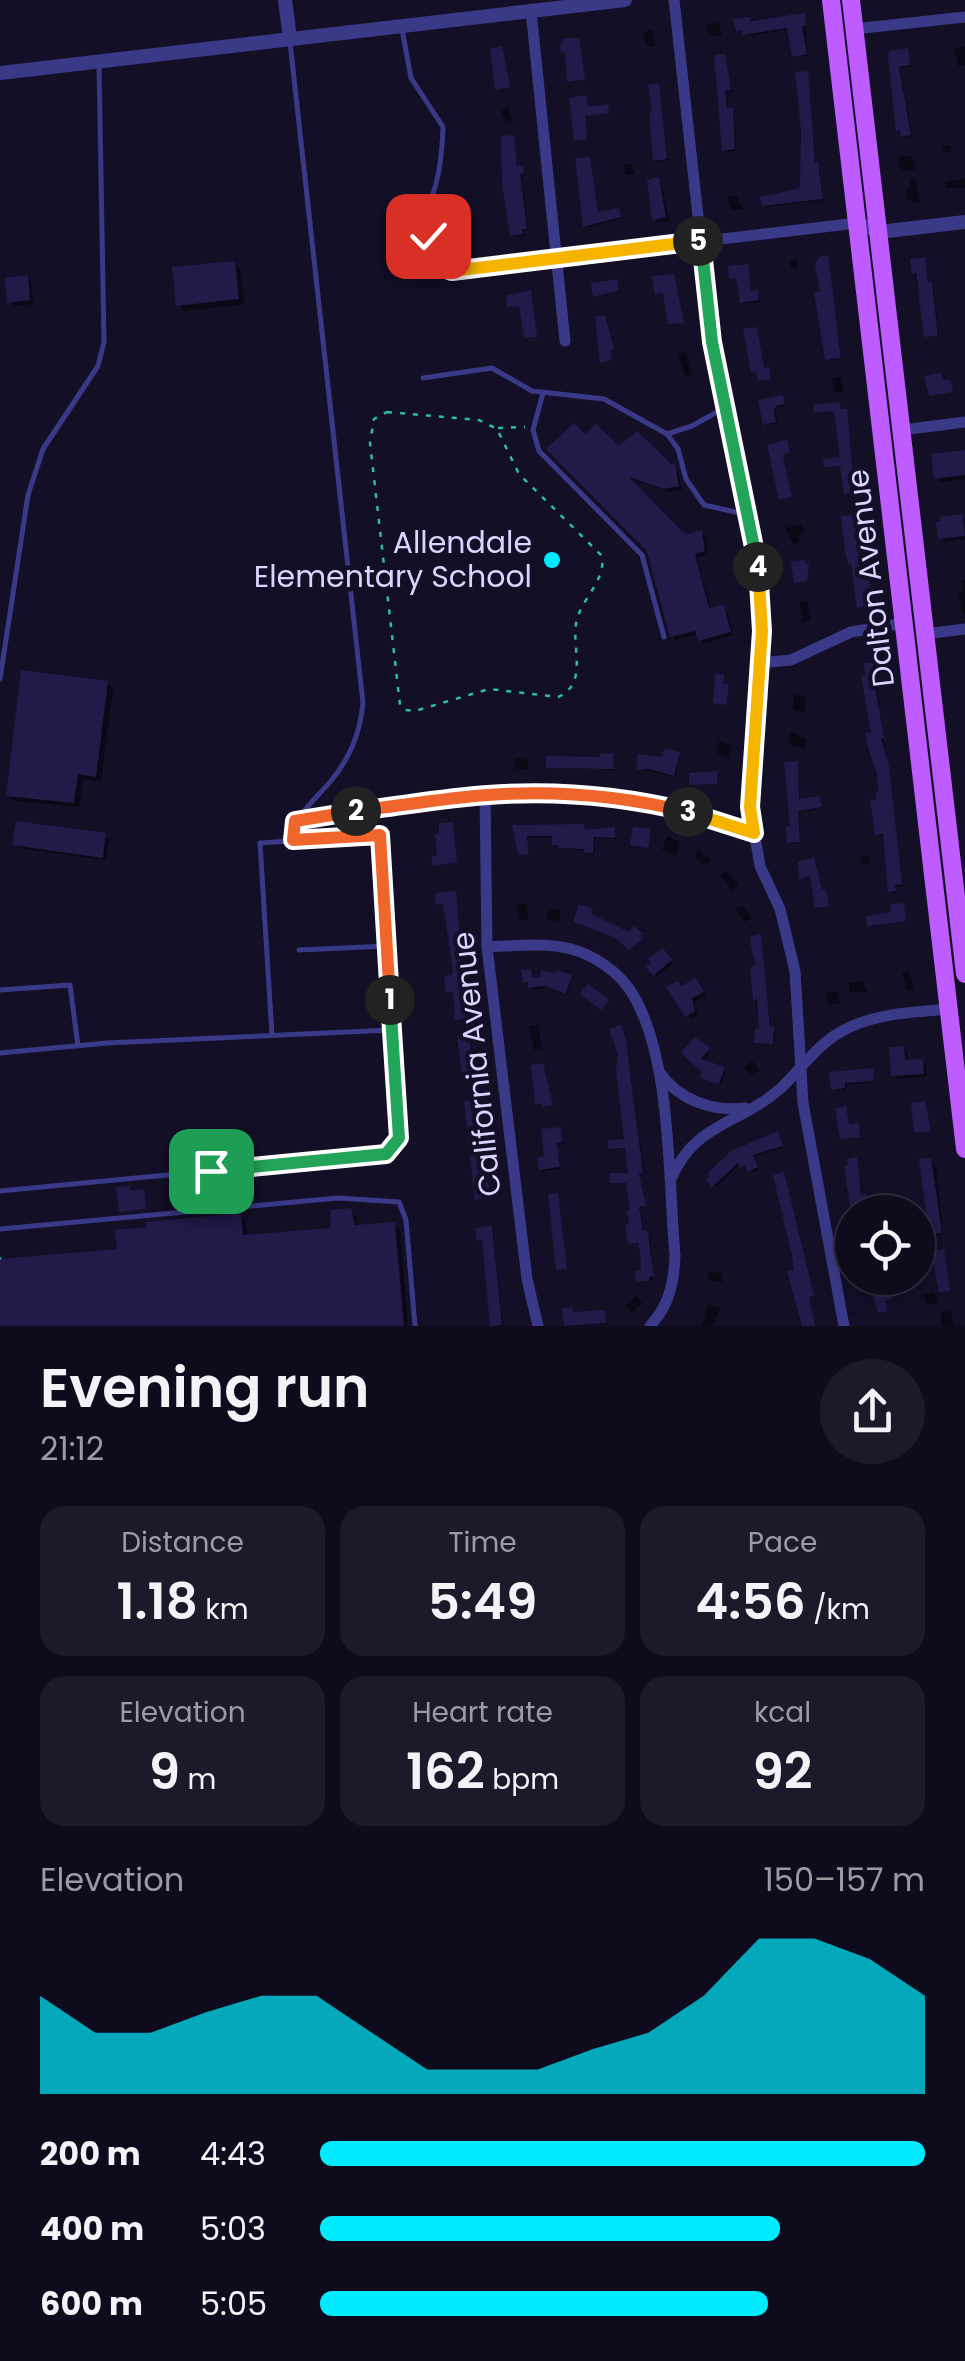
<!DOCTYPE html>
<html lang="en">
<head>
<meta charset="utf-8">
<style>
	body { margin:0; font-family:Poppins,sans-serif; background:#1c192a; color:#f1f3f6; height:100vh; display:flex; flex-direction:column; font-size:38px; white-space:nowrap }
	* { box-sizing:border-box; margin:0 }
	p { font-size:32px; color:#9b9ba4 }
	.icon { flex:none; width:55px; height:55px; fill:none; stroke:currentColor; stroke-width:2; stroke-linecap:round; stroke-linejoin:round }
	.map { position:relative; height:1326px; overflow:hidden }
	.drawer { display:flex; flex-direction:column; background:#0e0b1d; flex:1 }
	.drawer>* { flex:none }
	.buttons { position:absolute; left:835px; top:1195px; display:grid; gap:20px }
	.buttons a { display:grid; place-items:center; width:100px; height:100px; border-radius:50%; background:#0e0b1d; box-shadow:0 5px 25px #0003,0 0 0 2px #2e2b3b; font-size:50px }
	.pin { position:absolute; display:grid; place-items:center; width:85px; height:85px; color:#fff; margin:-42px; border-radius:20px; box-shadow:0 5px 15px #0006 }
	.km { position:absolute; width:50px; height:50px; margin:-25px; border-radius:50%; background:#222; color:#fff; font-size:28px; line-height:50px; text-align:center }
	.round { display:grid; place-items:center; flex:none; width:105px; height:105px; border-radius:52px; background:#1c192a }
	.overview { display:flex; align-items:center; justify-content:space-between; height:170px; padding:0 40px }
	h1 { font-size:55px; font-weight:600; line-height:75px }
	.metrics { display:grid; grid-template-columns:repeat(3,1fr); gap:15px; height:170px; padding:10px 40px }
	.metrics div { display:grid; align-content:center; border-radius:25px; background:#1c192a; text-align:center }
	.metrics b { font-size:50px; font-weight:600 }
	.metrics small { font-size:28px; font-weight:400 }
	.metrics p { font-size:28px }
	.chart { height:280px; padding:20px 40px }
	.chart p { display:flex; justify-content:space-between }
	.chart svg { width:100%; height:180px; margin-top:10px; fill:#01ebff; opacity:.7 }
	ul { padding:0 40px; list-style:none; font-size:32px }
	li { display:grid; grid-template-columns:160px 120px 1fr; align-items:center; height:75px }
	li i { height:25px; border-radius:12px; background:#01ebff }
	.map>svg:first-child { display:block }
</style>
</head>
<body>
<div class="map">
<svg width="965" height="1326" viewBox="0 0 965 1326">
	<rect width="100%" height="100%" fill="#120f27"/>
	<path fill="#0007" d="M804 15 808 56H794L790 29 747 36 745 31 738 29 749 20Z
		M719 23 722 35 709 36 706 24Z
		M652 30 655 46 647 47 643 32Z
		M965 47V65L958 66 954 49Z
		M907 51 911 67 900 68 912 137 905 138 890 57Z
		M724 56 732 92 726 93 728 110 734 112 736 151 726 152Z
		M807 74 816 164 819 167 824 200 766 207 764 205 803 190Z
		M658 86 668 160 658 162 655 160Z
		M508 107 512 120 504 121 500 108Z
		M513 137 518 168 524 170 525 175H521L528 230 523 231 524 236 515 237Z
		M942 145H950L951 152 943 153Z
		M912 156 916 169 901 171 897 157Z
		M589 160 599 214 619 211 622 218 587 228Z
		M632 164 635 174 626 175 623 165Z
		M909 178 915 180 920 203 907 200 905 190 911 188Z
		M965 179V188H946L945 182Z
		M658 180 662 184 669 221 658 222 654 218Z
		M736 195 743 209 731 210 727 197Z
		M827 258 842 359 829 361 822 294Z
		M797 260 798 268 791 269 790 261Z
		M924 260 929 285 933 287 939 337 927 336 914 273Z
		M234 263 240 269 244 304 184 311 179 305Z
		M747 266 752 293 759 295 760 302 744 304 739 279 732 277Z
		M27 278 31 282 33 304 14 306 10 302Z
		M686 352 692 375 685 376 678 354Z
		M841 377 844 392 835 393 832 378Z
		M783 398 786 405 776 408 777 423 767 425 761 402Z
		M585 438 678 470 682 490 669 492 625 477 685 537 702 532 706 536 708 555 697 558 711 611 723 607 727 611 733 635 704 643 698 634 676 640 672 636 649 550Z
		M965 452V479L940 482 936 478Z
		M962 516 965 519V539L945 542 941 538Z
		M801 524 805 532 798 534 800 542 792 544 786 528Z
		M965 580V614H963L958 592H963L961 581Z
		M807 601 811 621 803 622 799 602Z
		M874 665 902 886 896 887 897 893H892L886 835H877L881 795 869 744 874 735 864 678Z
		M107 683 113 689 101 781 83 779 79 807 14 801 8 796Z
		M794 694 806 697 804 713 793 710Z
		M791 731 807 739 805 749 788 744Z
		M719 741 731 745 728 758 716 754Z
		M679 754 676 777 639 769 664 760Z
		M612 756 615 770 549 767 603 760Z
		M514 758H527L529 769H515Z
		M797 763 800 801 819 799 822 808 798 812 801 843 792 844Z
		M583 827 585 832 614 829 616 839 595 838 594 854H589L587 850 562 849 555 844V837H528L529 855 520 854 515 828Z
		M105 836 109 840 106 860 19 848 15 844Z
		M667 836 680 842 676 856 662 850Z
		M698 850 711 859 706 866 694 857Z
		M868 856 870 864 863 865 861 857Z
		M726 871 739 885 732 890 720 876Z
		M456 893 468 1020 460 1021 455 993 449 992 454 977 446 905 438 904Z
		M526 903 529 919 520 920 517 906Z
		M743 906 752 918 744 922 736 909Z
		M548 909H559L561 922 547 919Z
		M760 937 771 1030 775 1032 774 1045 756 1042 762 1032 755 998Z
		M662 951 673 964 657 976 649 967Z
		M530 972 533 979 571 977 568 995 548 988 533 989 525 981Z
		M910 972 914 990 907 991 902 973Z
		M863 981 867 992H850L849 983Z
		M699 985 706 996 694 1003 698 1015 691 1019 687 1015 682 988Z
		M837 991 840 1003 829 1005 825 993Z
		M538 1025 542 1049 534 1050 529 1026Z
		M622 1030 627 1043 644 1174 639 1175 646 1207 640 1208 644 1233 650 1236 654 1277 651 1282 638 1281 644 1273 640 1244 630 1243 632 1225 629 1184 613 1182 631 1175 627 1149 611 1148 626 1142Z
		M695 1040 710 1052 702 1062 726 1071 721 1085 705 1079V1071L690 1057Z
		M904 1048 907 1052 908 1062 922 1061 926 1065 927 1077 897 1079 893 1075Z
		M752 1061 760 1070 752 1077 744 1068Z
		M872 1070 875 1082 846 1085V1090L833 1089 832 1074Z
		M560 1130 563 1144 557 1145 561 1168 543 1171 541 1169Z
		M780 1136 783 1148 753 1157 759 1169 752 1172 748 1167 744 1168 740 1164 716 1187 710 1180Z
		M856 1160 862 1197 868 1199 869 1212H855L847 1168Z
		M930 1160 936 1167 943 1234 934 1236Z
		M350 1210 356 1216 359 1227 394 1224 400 1230 408 1326H0V1261L119 1251 240 1216 246 1221 247 1237 334 1230Z
		M491 1228 493 1230 503 1326 493 1325 484 1241 480 1240Z
		M708 1272 721 1273 723 1282 709 1281Z
		M934 1293 938 1303 927 1305 923 1295Z
		M636 1296 642 1303 632 1313 625 1306Z
		M709 1303 720 1309 712 1326H701Z
		M572 1310 574 1315 604 1313 607 1324 567 1326 564 1311Z
		M951 1311 954 1326H942L940 1312Z"/>
	<path fill="#231a49" d="M805 13 806 26H802L807 54 792 57 787 28 743 35 742 30 736 31 733 19 750 17V21Z
		M579 37 585 79 567 82 565 52 561 53 560 44H563V39Z
		M502 46 510 87 495 90 490 48Z
		M908 48 910 65 899 67 911 135 901 137 900 130 896 131 888 56 889 51Z
		M725 54 731 90 725 91 727 108 733 107 735 149 722 151 714 55Z
		M808 71 815 162H818L823 199 762 206 760 197 800 188 801 130 795 72Z
		M659 83 667 159 653 161 649 113H652L648 85Z
		M586 95 588 107 608 104 609 113 585 116 587 139 574 141 569 98Z
		M514 135 517 166 523 165 524 174H520L527 229H522L523 234 510 236 502 184 501 136Z
		M590 157 598 212 619 208 621 217 583 227 575 158Z
		M659 177 666 217 652 220 647 180Z
		M828 255 841 358 825 360 814 292H820L815 264 819 257Z
		M925 257 928 282H932L938 336 924 337 916 273 912 274 910 259Z
		M235 261 239 299 176 306 172 267Z
		M748 264 751 291 758 290 759 300 740 303 736 278 729 279 728 266Z
		M674 274 684 323 668 324 663 293 655 295 652 276Z
		M28 275 30 300 7 303 5 278Z
		M617 279 619 290 593 297 591 283Z
		M531 290 537 337 524 338 519 306 507 307 506 296Z
		M605 315 614 350H610L612 360 600 363 595 317Z
		M757 327 764 368 769 367 771 379 758 381 756 372 751 373 743 329Z
		M941 373 942 379 951 381 953 392 929 396 924 376Z
		M783 395 785 404 776 406 774 410 776 422 763 425 758 400Z
		M840 402 841 409H847L854 487 853 493 844 494 840 466 824 467 823 459 840 457 834 411 814 413 813 405Z
		M574 423 585 434 596 424 619 446 637 431 671 464 675 463 679 486 663 489 629 477 686 535 702 530 705 551 695 554 709 608 724 605 731 632 698 641 695 631 670 637 647 551 546 449Z
		M787 440 790 453 783 454 784 462 792 497 779 500 767 445Z
		M965 450V475L934 479 931 454Z
		M858 514 860 536 856 537 859 556 863 555 866 562 873 605 857 608 851 563 848 564 845 552 841 516Z
		M963 514 965 536 938 539 936 522 941 521 940 517Z
		M804 560 805 564H809L807 581 794 583 791 562Z
		M875 662 874 680 884 738H881L889 767 902 884 895 885 896 891 888 892 883 833 875 836 870 799 876 800 875 793 878 792 877 775 867 744 865 733 871 732 861 676H865L864 663Z
		M21 670 108 681 96 777 78 774 74 803 6 796Z
		M715 674 724 675 723 684 729 685 726 705 713 703Z
		M665 748 680 752 674 776 649 769 636 770 638 754 662 757Z
		M613 753 614 769 546 768V756L600 757V754Z
		M798 761 799 799 820 796 822 807 798 811 800 842 787 843 786 827H790L784 762Z
		M717 771V784L689 785V773Z
		M16 821 106 833 103 858 12 845Z
		M453 822 457 862 433 866 431 856 437 855 435 834 439 833V823Z
		M584 824 585 830 615 827V838L594 837 593 853H584V849L558 848V845H552V836H527L529 854 518 855 512 825Z
		M633 827 651 829 648 848 630 845Z
		M814 857 822 890 826 889 829 906 815 908 810 876 799 879 798 862Z
		M456 891 467 1019 455 1020 453 992 446 993 444 976 452 975 453 971 443 904 436 905 435 893Z
		M904 903 906 921 867 926 866 916 891 912 890 904Z
		M579 904 593 909 591 914 629 932 634 926 643 933 640 936 643 939 629 950 614 937 573 922Z
		M761 934 770 1027H774L773 1044 754 1043 755 1029H759L757 999 753 1000 750 967 756 966 750 941 751 936Z
		M663 948 672 960 653 976 646 967 651 963 648 959Z
		M531 969 532 977H540L541 970 555 974 556 970 572 975 566 994 544 986 528 988V982H523L521 970Z
		M696 978 704 992 692 998 695 1011 685 1017 666 987 678 981 681 986Z
		M588 984 609 1000 601 1010 580 994Z
		M621 1025 626 1039 643 1173 639 1174 646 1206 639 1207 643 1230 648 1232 654 1277 650 1276 649 1281 636 1282 635 1271 641 1270 640 1251 638 1243 628 1244 625 1224 629 1223 627 1210H630L626 1183H610V1173H628L625 1148 608 1149V1140L624 1139 616 1071 618 1054 609 1029Z
		M469 1035 474 1079 463 1081 457 1036Z
		M695 1037 710 1048 701 1059 725 1067 719 1084 700 1078 702 1072 680 1052 685 1053 682 1051Z
		M904 1046 905 1060 923 1059 924 1074 891 1076 889 1047Z
		M543 1063 553 1105 542 1107V1104H535L531 1065Z
		M873 1068 874 1081 845 1083V1088L831 1090 829 1072Z
		M476 1099 490 1197 475 1200 464 1101Z
		M925 1101 931 1131 914 1133 911 1103Z
		M846 1106 849 1124 859 1123 860 1137 840 1139 835 1108Z
		M561 1127 562 1143H557L560 1167 539 1170 537 1158 544 1156 541 1129Z
		M778 1131 783 1146 753 1155 758 1167 747 1172 745 1166 740 1168 738 1163 712 1187 706 1180 710 1177 707 1174 731 1151Z
		M857 1157 861 1195 867 1194 868 1204 850 1206 844 1166 848 1165 847 1159Z
		M931 1157 942 1233 929 1235 919 1159Z
		M784 1172 814 1296 809 1297 815 1326H802L787 1271 794 1270 792 1256 773 1175Z
		M130 1186 131 1191 144 1189 146 1209 119 1212 116 1187Z
		M558 1193 567 1269 556 1270 548 1194Z
		M351 1208 355 1225 395 1222 404 1326H0V1259L117 1249 115 1230 147 1227 146 1222 241 1213 243 1235 331 1228 330 1210Z
		M492 1225 502 1325 490 1326 482 1240 477 1241 475 1228Z
		M944 1249 950 1291 939 1292 931 1252Z
		M887 1280 892 1299 885 1301 888 1311 878 1313 873 1295 879 1294 876 1283Z
		M572 1307 573 1312 605 1310 606 1323 564 1326 562 1309Z"/>
	<g fill="none" stroke-linecap="round" stroke-linejoin="round">
		<path stroke="#2cbcb0" stroke-width="2.5" stroke-dasharray="5 8" stroke-linecap="butt" d="M387 412 479 420 497 429 519 474 602 556C606 582 580 599 576 624 572 649 588 684 558 697L489 689 415 711 405 710 400 705 370 443 374 419Z
			M498 428 525 427
			M0 1258 1 1259"/>
		<path stroke="#3a3987" stroke-width="5" d="M402 29 411 78 443 127C442 155 439 192 422 215 416 223 412 226 408 235L421 254 442 269
			M290 42 363 703C360 734 350 758 330 782 313 802 296 813 293 840
			M421 254 428 236 422 216
			M423 378 492 368 532 391 604 399 667 434 692 426 724 408
			M543 393 533 430 539 451 642 555 664 637
			M667 434 678 449 686 479 704 505 749 515
			M0 679 28 495 43 449 98 366 104 342 99 64
			M298 820 485 795
			M299 950 387 946
			M0 990 70 985 78 1046
			M0 1053 107 1043 391 1030
			M0 1191 386 1154 399 1138 380 835 260 843 272 1035
			M0 1229 338 1198 399 1202 406 1220 415 1326"/>
		<path stroke="#3a3987" stroke-width="11" d="M674 0 712 342 758 563 762 631 750 807 760 866 780 909 795 971 803 1103 844 1326
			M531 11 565 341
			M854 29 965 17
			M442 269 452 271 857 223
			M902 430 965 422
			M925 634 965 629
			M760 663 791 660 851 632 904 623
			M487 947C515 946 544 942 571 949 594 955 619 972 632 993 672 1058 668 1179 675 1255 674 1283 669 1306 650 1326
			M660 1073C679 1100 713 1112 745 1108
			M671 1179C694 1123 741 1124 781 1088 805 1065 819 1041 850 1027 881 1013 915 1012 948 1009
			M538 1326 527 1279 487 947 485 795C577 791 667 799 754 833"/>
		<path stroke="#3a3987" stroke-width="14" d="M285 0 290 39
			M0 73 625 0
			M857 223 879 232 965 222"/>
		<path stroke="#be5cff" stroke-width="18" d="M831 0 965 1149
			M851 0 965 974"/>
	</g>
	<g fill="none" stroke-linecap="round" stroke-linejoin="round">
		<defs>
			<path id="split-1" d="M211 1171 386 1154 399 1138 390 1000"/>
			<path id="split-2" d="M356 811 295 821 293 840 380 835 390 1000"/>
			<path id="split-3" d="M356 811C400 806 444 798 488 795 556 790 623 796 688 812"/>
			<path id="split-4" d="M688 812 754 833 750 807 762 631 758 567"/>
			<path id="split-5" d="M698 241H701L712 342 758 567"/>
			<path id="split-6" d="M428 236 422 254 430 263 452 271 698 241"/>
		</defs>
		<use href="#split-1" stroke="#fff" stroke-width="20"/>
		<use href="#split-2" stroke="#fff" stroke-width="20"/>
		<use href="#split-3" stroke="#fff" stroke-width="20"/>
		<use href="#split-4" stroke="#fff" stroke-width="20"/>
		<use href="#split-5" stroke="#fff" stroke-width="20"/>
		<use href="#split-6" stroke="#fff" stroke-width="20"/>
		<use href="#split-1" stroke="#22a559" stroke-width="12"/>
		<use href="#split-2" stroke="#f0652b" stroke-width="12"/>
		<use href="#split-3" stroke="#f0652b" stroke-width="12"/>
		<use href="#split-4" stroke="#f5b400" stroke-width="12"/>
		<use href="#split-5" stroke="#22a559" stroke-width="12"/>
		<use href="#split-6" stroke="#f5b400" stroke-width="12"/>
	</g>
	<circle fill="#01ebff" stroke="#120f27" stroke-width="4" cx="552" cy="560" r="10"/>
	<g text-anchor="middle" stroke-width="9" stroke-linejoin="round" paint-order="stroke">
		<g font-size="30" fill="#d9d5ff" stroke="#120f27" text-anchor="end">
			<text x="532" y="553">Allendale<tspan x="532" dy="34">Elementary School</tspan></text>
		</g>
		<g font-size="30" fill="#d9d5ff" stroke="#120f27">
			<text transform="translate(871 578) rotate(-97)" y="10">Dalton Avenue</text>
			<text transform="translate(477 1064) rotate(-96)" y="10">California Avenue</text>
		</g>
	</g>
</svg>
<div class="buttons">
<a><svg class="icon" aria-label="locate" viewBox="0 0 24 24"><circle cx="12" cy="12" r="6"/><path d="M12 2v4M12 18v4M2 12h4M18 12h4"/></svg></a>
</div>
<div class="pin" style="left:211px;top:1171px;background:#1e9e55"><svg class="icon" aria-label="arrive" viewBox="0 0 24 24"><path d="M6 21V4h12l-3 4 3 4H6"/></svg></div>
<div class="pin" style="left:428px;top:236px;background:#d93025"><svg class="icon" aria-label="check" viewBox="0 0 24 24"><path d="M5 12l5 5 9-10"/></svg></div>
<b class="km" style="left:390px;top:1000px">1</b>
<b class="km" style="left:356px;top:811px">2</b>
<b class="km" style="left:688px;top:812px">3</b>
<b class="km" style="left:758px;top:567px">4</b>
<b class="km" style="left:698px;top:241px">5</b>
</div>
<section class="drawer">
<div class="overview"><div><h1>Evening run</h1><p>21:12</p></div><a class="round"><svg class="icon" aria-label="share" viewBox="0 0 24 24"><path d="M12 15V3M7 8l5-5 5 5M5 13v7h14v-7"/></svg></a></div>
<div class="metrics">
<div><p>Distance</p><b>1.18<small> km</small></b></div>
<div><p>Time</p><b>5:49</b></div>
<div><p>Pace</p><b>4:56<small> /km</small></b></div>
</div>
<div class="metrics">
<div><p>Elevation</p><b>9<small> m</small></b></div>
<div><p>Heart rate</p><b>162<small> bpm</small></b></div>
<div><p>kcal</p><b>92</b></div>
</div>
<div class="chart"><p><span>Elevation</span>150–157 m</p>
<svg viewBox="0 0 160 44" preserveAspectRatio="none"><path d="M0 44V20L10 29L20 29L30 24L40 20L50 20L60 29L70 38L80 38L90 38L100 33L110 29L120 20L130 6L140 6L150 11L160 20V44z"/></svg>
</div>
<ul>
<li><b>200 m</b>4:43<i style="width:100%"></i></li>
<li><b>400 m</b>5:03<i style="width:76%"></i></li>
<li><b>600 m</b>5:05<i style="width:74%"></i></li>
</ul>
</section>
</body>
</html>
